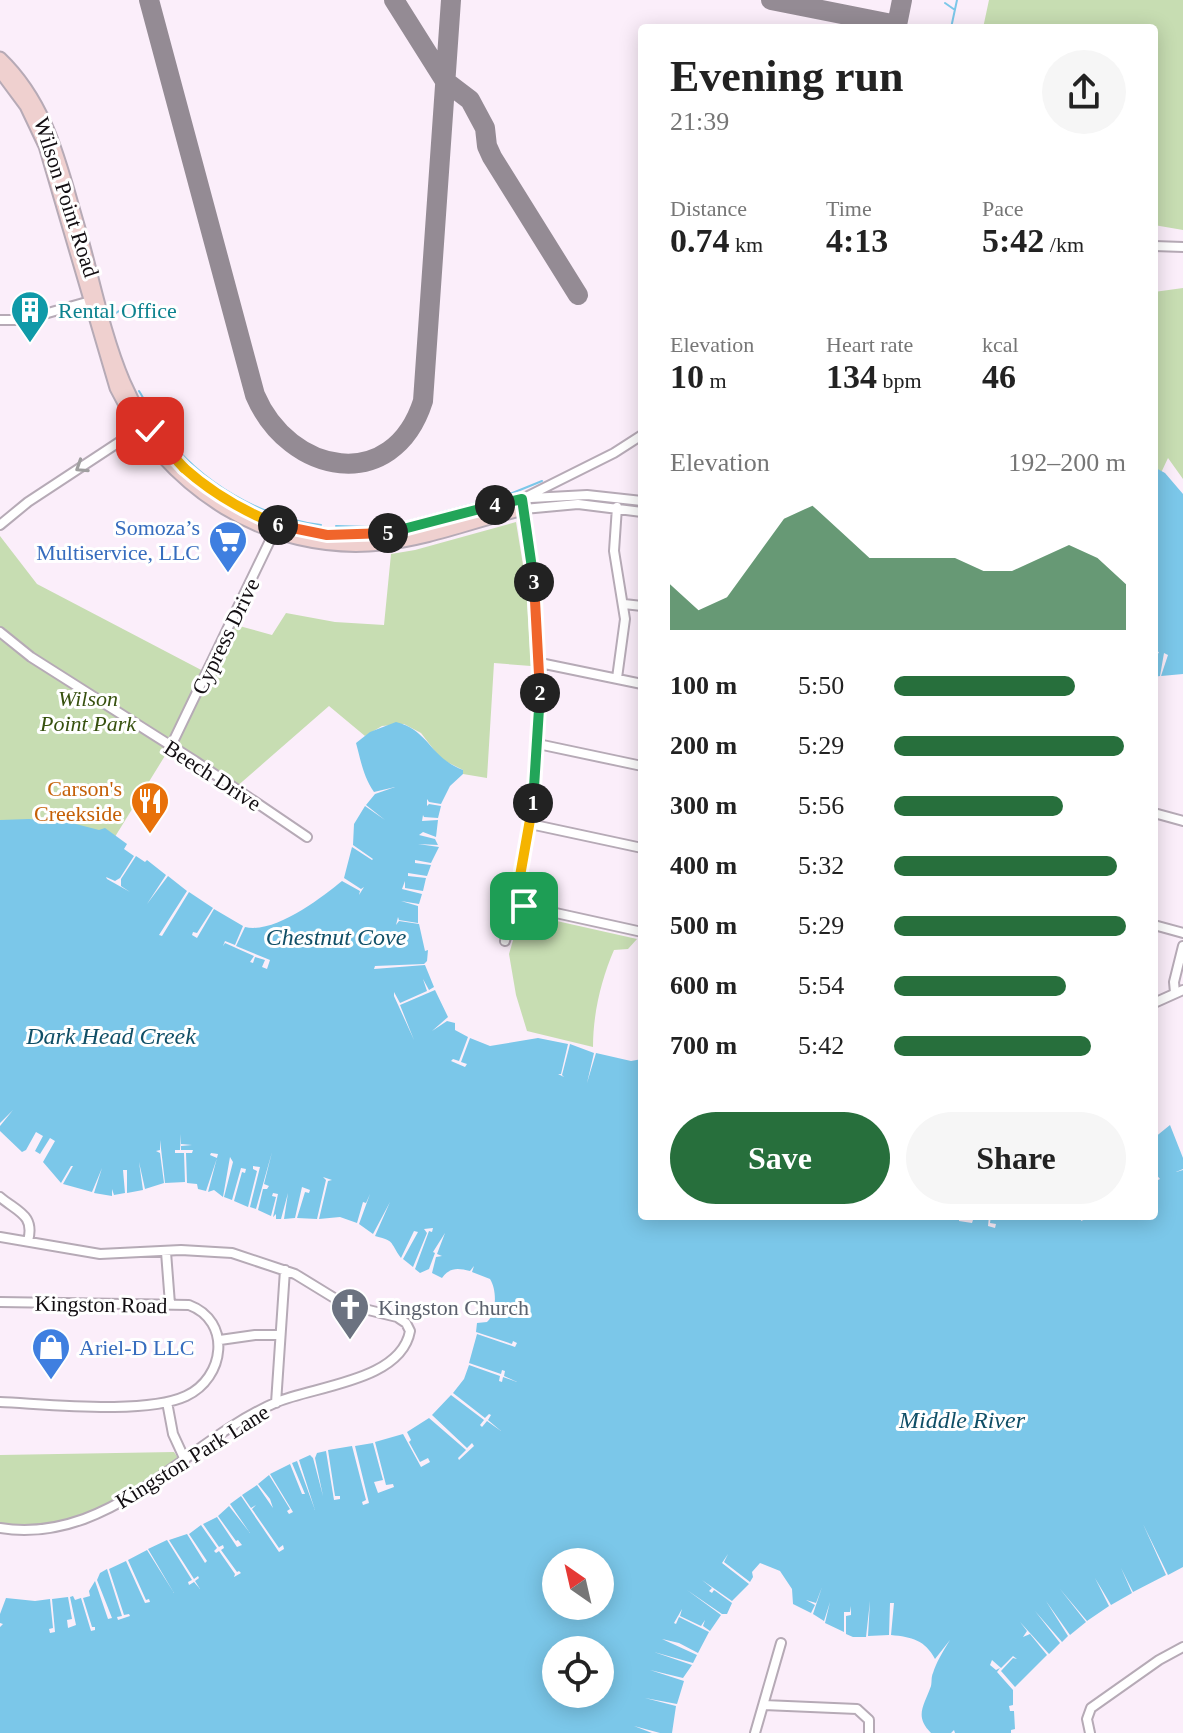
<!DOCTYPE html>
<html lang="en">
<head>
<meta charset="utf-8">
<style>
	body { margin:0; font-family:"Times New Roman",serif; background:#f6f6f6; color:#222; height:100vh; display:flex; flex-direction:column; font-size:30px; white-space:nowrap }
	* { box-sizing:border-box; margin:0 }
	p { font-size:26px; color:#767676 }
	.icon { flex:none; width:44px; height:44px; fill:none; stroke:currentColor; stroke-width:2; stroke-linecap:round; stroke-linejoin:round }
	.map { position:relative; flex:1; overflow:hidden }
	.side { position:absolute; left:638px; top:24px; width:520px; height:1196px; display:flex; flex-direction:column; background:#fff; border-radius:8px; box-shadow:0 4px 20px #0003 }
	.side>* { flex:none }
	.needle { width:52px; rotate:326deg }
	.controls { position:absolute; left:542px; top:1548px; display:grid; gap:16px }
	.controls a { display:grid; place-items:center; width:72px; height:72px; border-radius:50%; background:#fff; box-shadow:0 4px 20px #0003; font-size:40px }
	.pin { position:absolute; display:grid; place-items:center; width:68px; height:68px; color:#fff; margin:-34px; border-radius:16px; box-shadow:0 4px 12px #0006 }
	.km { position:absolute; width:40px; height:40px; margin:-20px; border-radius:50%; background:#222; color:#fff; font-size:22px; line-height:40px; text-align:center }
	.round { display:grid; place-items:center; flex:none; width:84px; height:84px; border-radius:42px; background:#f6f6f6 }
	.headline { display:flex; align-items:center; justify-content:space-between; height:136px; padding:0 32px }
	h1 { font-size:44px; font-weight:600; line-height:60px }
	.metrics { display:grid; grid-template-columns:repeat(3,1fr); gap:12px; height:136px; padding:8px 32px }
	.metrics div { display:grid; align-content:center }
	.metrics b { font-size:34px; font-weight:600 }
	.metrics small { font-size:22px; font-weight:400 }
	.metrics p { font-size:22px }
	.chart { height:224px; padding:16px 32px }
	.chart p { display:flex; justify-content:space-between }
	.chart svg { width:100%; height:144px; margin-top:8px; fill:#276f3c; opacity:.7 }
	.action { display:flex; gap:16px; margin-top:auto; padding:16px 32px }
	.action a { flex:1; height:92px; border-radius:48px; background:#276f3c; color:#fff; font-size:32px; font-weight:600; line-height:92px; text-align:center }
	.action a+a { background:#f6f6f6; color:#222 }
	ul { padding:0 32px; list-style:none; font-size:26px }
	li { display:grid; grid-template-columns:128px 96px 1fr; align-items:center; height:60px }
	li i { height:20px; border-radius:10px; background:#276f3c }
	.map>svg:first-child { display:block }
</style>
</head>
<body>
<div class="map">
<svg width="1183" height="1733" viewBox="0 0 1183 1733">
	<rect width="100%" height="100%" fill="#fbeefa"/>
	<path fill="#c7ddb2" d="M989 0H1183V230L1154 225V28H983Z
		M1183 288V479L1168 458 1160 475 1154 473V292Z
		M516 522 526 583 531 666 494 663 487 778 463 774V770L441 759 421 733 404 724 382 726 365 736 329 706 235 788 171 746 113 840 62 820 0 828V536L37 584 207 673 232 624 272 635 286 613 335 622 384 625 391 554 415 550Z
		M521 913 637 939 628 949 614 950C601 980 593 1014 593 1047L527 1031 516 995 509 954Z
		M174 1452 178 1458C123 1498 71 1534 0 1525V1455Z"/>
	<path fill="#7bc7e9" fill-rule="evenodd" d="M1154 467 1165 473 1183 494V674L1161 676 1168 655 1164 653 1160 676 1154 677V661L1159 652 1154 651Z
		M396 722C429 730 429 757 463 770V774L450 786 441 804 429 802 427 799V806L429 804 441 806 438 818 424 817 423 815 422 821 438 820 436 837 423 832 419 835 435 839 438 845 418 844 439 847 431 863 415 860V863L431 865 427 876 408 873V876L426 878 423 891 405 888V881L402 889 422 894 419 904 401 901 418 906V923L399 920 398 917 396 925 399 921 419 924 425 951 428 950 427 961 424 964 375 966 374 969 425 965 434 987 429 990 423 979 427 991 400 1003 394 992V996L414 1040 400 1005 435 990 448 1017 432 1031 447 1021 455 1023V1030L468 1037 459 1061 453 1059 451 1061 465 1067 467 1064 461 1062 470 1038 490 1046 538 1038 568 1044 561 1074H558L564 1077 562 1075 570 1044 594 1053 587 1083 596 1053 631 1061 642 1059V1216H959V1221L972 1223 973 1220 961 1219V1216H989L988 1226 995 1228 996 1224 990 1223 991 1216H1081V1221L1086 1219 1083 1216H1154V1182L1160 1179 1154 1172V1138L1170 1125 1183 1158V1169L1176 1172 1183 1170V1567L1168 1575 1143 1524 1166 1575 1133 1592 1121 1568 1132 1593 1111 1605 1095 1578 1109 1606 1087 1621 1060 1589 1086 1622 1070 1635 1046 1601 1068 1636 1062 1642 1035 1611 1060 1643 1049 1654 1020 1622 1027 1631 1023 1637 1030 1634 1047 1655 1015 1687 1001 1671 1013 1658 1017 1659 1013 1656 1001 1668 992 1660 990 1665 996 1670 1000 1668 997 1672 1013 1690V1705L1009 1706 1010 1711H1014L1015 1729 1011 1730V1733H955L954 1730 951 1733H931C914 1716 924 1706 931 1686 932 1682 931 1677 933 1673 936 1663 943 1651 950 1640L935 1659C925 1640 912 1637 891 1635L894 1603H890L889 1635 868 1636 870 1601 866 1637H853L846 1634V1616L851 1615V1606L850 1612H844V1632L825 1623 830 1602 824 1621 813 1614 822 1587 816 1603 806 1600 815 1605 811 1613 793 1604 792 1589 780 1571 760 1563 752 1572 753 1577 750 1582 724 1562 728 1554 722 1563 749 1584 732 1601 702 1580 712 1588 709 1591 712 1593 714 1590 732 1603 727 1614H722L687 1590 721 1615 710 1631 703 1626 705 1620 701 1626 680 1616 682 1609 674 1623 676 1624 679 1617 709 1632 698 1653 679 1643 662 1639 697 1655 693 1663 654 1652 692 1665 683 1678 650 1670 684 1681 677 1704 645 1698 676 1706 672 1733H660L634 1726 652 1733H0V1627L3 1624 0 1623V1614L6 1598 35 1601 50 1599 53 1628 49 1629 50 1633 55 1632 52 1599 68 1597 72 1619 67 1620 68 1628 76 1625 70 1597 73 1596 75 1600 81 1598 91 1631 95 1630V1627H92L83 1598 90 1596 89 1591 95 1581 108 1619 112 1618 97 1580 100 1573 107 1569 122 1616 117 1617 118 1620 130 1616 129 1614 124 1615 109 1569 126 1561 145 1603 150 1602 149 1599 146 1600 128 1560 147 1550 174 1593 148 1549 167 1540 192 1580 188 1582 189 1585 194 1582 200 1589 195 1581 199 1578 198 1576 194 1579 169 1540 187 1534 205 1563 207 1561 189 1534 201 1525 217 1548 214 1551 216 1553 219 1551 235 1574 234 1577 241 1573 239 1571 237 1572 221 1550 224 1548 223 1545 219 1547 203 1524 217 1517 237 1547 242 1545 238 1540 236 1541 218 1516 229 1506 250 1533 230 1504 241 1496 279 1552 284 1549 283 1545 279 1548 252 1509 256 1505 251 1508 242 1495 257 1485 273 1508 270 1499 258 1484 269 1475 290 1509 287 1511 289 1514 293 1512 270 1474 290 1464 302 1494H305L292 1463 297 1461 315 1510 299 1460 310 1455 313 1458 323 1496 315 1458 317 1453 326 1451 334 1500 340 1499V1496H335L328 1450 352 1446 366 1500 362 1502 363 1505 369 1503 355 1446 373 1443 383 1480 374 1482 378 1493 394 1487 393 1484 386 1485 375 1442 403 1434 421 1467 430 1462 428 1458 420 1462 409 1442 411 1440 407 1432 429 1418 466 1450 458 1458 459 1460 474 1446 472 1443 467 1448 432 1415 451 1395 484 1420 480 1425 482 1427 487 1421 501 1431 488 1420 491 1415 489 1414 485 1418 453 1393 464 1379 469 1365 500 1376 499 1381 502 1382 503 1377 517 1382 504 1376 505 1371 502 1370 501 1374 469 1363 477 1334 515 1347 517 1343 513 1341 512 1344 476 1332 477 1323 487 1322C497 1313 497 1290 490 1279L472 1272 474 1266 470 1271C458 1268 450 1267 442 1278L432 1273 436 1257 442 1256 437 1254 445 1233 433 1252 435 1253 429 1269 420 1273 415 1269 429 1231 432 1232 433 1228 424 1229 427 1233 413 1267 403 1259 418 1232 414 1231 401 1258C389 1241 395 1241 375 1236L390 1202 373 1234 359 1224 370 1194 366 1203 363 1202 357 1223 340 1217 319 1219 328 1181 332 1180 323 1177 326 1180 317 1219 297 1218 305 1192 309 1193 310 1190 302 1187 295 1218 284 1219 288 1193 281 1219H276V1214L273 1217 278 1194 273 1193 272 1196 276 1197 271 1216 258 1210 263 1189H267L269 1186 264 1184 272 1152 256 1209 250 1207 260 1167 253 1166V1169L257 1171 248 1207 234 1201 242 1172 245 1173 246 1169 241 1168 232 1200 224 1197 233 1162 230 1157 223 1197 214 1190 208 1192 218 1154 211 1153 210 1155 217 1158 206 1191 198 1189 197 1184 187 1183 186 1153H192L193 1150H181V1146L192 1145 181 1144V1134L180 1150H175V1153H184L185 1182 165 1183 160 1140V1150L156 1151 160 1153 164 1183 145 1189 139 1162 143 1190 127 1193V1170H123L125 1193 114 1195 112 1189V1196L94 1193 102 1168 92 1192 63 1184 73 1166H71L61 1183 43 1162 55 1141 50 1138 40 1154 35 1151 43 1136 36 1132 26 1150 22 1152 0 1131V1126L13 1110 0 1123V820L29 819 72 823 99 830 105 828 127 844 124 849 134 856 120 878 115 881 106 877 107 879 130 892 121 886V879L136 856 145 862 147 860 166 875 147 904 168 876 187 891 159 935 162 936 189 892 213 908 197 933 193 932 192 935 197 938 214 909 243 926 235 945 225 941 223 946 225 943 254 956 250 962 253 963 255 957 265 960 262 967 267 969 270 960 236 946 245 927C275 934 321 898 342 881L360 891 359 895 364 887 361 889 344 878 352 847 372 860 373 859 353 845 354 824 365 806 385 820 366 805 375 794 395 787 374 792C363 776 361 761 356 743L370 732ZM556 1562H600V1606H556ZM556 1650H600V1694H556Z"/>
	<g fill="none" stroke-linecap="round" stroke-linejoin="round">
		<path stroke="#7bc7e9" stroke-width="2" d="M945 3 955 10
			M951 28 957 0
			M114 320 113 315 122 309
			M139 391C148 405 154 420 164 433 200 482 261 518 321 525
			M408 521 510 494 542 481
			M336 526 371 527"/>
		<path stroke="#948b94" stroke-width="20" d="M149 0 255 395C289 475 393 495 423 401L451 0
			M394 0 445 81 470 100 485 128 487 146 492 157 578 295
			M771 0 897 25 902 0"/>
		<defs>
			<path id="street" d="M1154 246 1183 247
				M0 320H23L94 300
				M531 498 587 495 642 501
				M522 499 614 453 642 435
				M617 507 614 551 625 619 617 678
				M524 509 578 504 642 512
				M0 525 28 502 142 427
				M624 604 642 606
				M0 632 31 657 195 761 307 837
				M540 663 642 684
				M538 744 642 766
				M171 746 277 526
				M1154 813 1183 821
				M530 824 642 848
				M515 904 642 932
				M1154 925 1183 933
				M505 941C543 797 548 652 523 506
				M1175 993 1174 982 1183 946
				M1154 1003 1183 990
				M0 1197C18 1212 35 1215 28 1241
				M0 1237 100 1254 181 1250 232 1253 295 1274 344 1304 397 1317 406 1323 410 1331C401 1381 315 1386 277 1402 207 1432 155 1493 84 1519 56 1529 29 1533 0 1528
				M166 1252 170 1304
				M0 1302 189 1305C232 1321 225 1378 186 1396 145 1415 47 1404 0 1402
				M220 1340 255 1335H280
				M167 1402 173 1434 185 1460
				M276 1403 285 1270
				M764 1705 857 1709 869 1720V1733
				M755 1733 781 1643
				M1090 1733 1087 1719 1091 1708 1159 1660 1183 1647"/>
			<path id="secondary" d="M0 58C48 104 60 164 78 225 93 277 103 332 124 382 165 479 264 542 369 536 421 533 471 510 522 499
				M0 71 26 106 45 146 116 388C165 488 267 556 382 544 430 539 477 520 524 509"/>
		</defs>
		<use href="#street" stroke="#b6aab6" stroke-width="12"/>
		<use href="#secondary" stroke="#b6aab6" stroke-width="15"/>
		<use href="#street" stroke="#fff" stroke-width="8"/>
		<use href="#secondary" stroke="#efd0cf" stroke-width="11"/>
	</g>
	<defs><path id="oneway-chevron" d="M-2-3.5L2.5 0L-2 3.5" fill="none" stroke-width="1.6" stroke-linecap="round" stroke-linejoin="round" transform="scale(2)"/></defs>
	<use stroke="#a09fa0" href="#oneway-chevron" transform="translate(81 467) rotate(147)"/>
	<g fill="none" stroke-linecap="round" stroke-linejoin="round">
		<defs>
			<path id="split-1" d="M524 906 515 904 533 803"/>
			<path id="split-2" d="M533 803 540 693"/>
			<path id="split-3" d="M534 582 540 693"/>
			<path id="split-4" d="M495 505 522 499 534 582"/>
			<path id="split-5" d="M388 533 495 505"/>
			<path id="split-6" d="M278 525 327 535 388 533"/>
			<path id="split-7" d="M184 468C212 493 243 511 278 525"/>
			<path id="split-8" d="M150 431 184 468"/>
		</defs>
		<use href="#split-1" stroke="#fff" stroke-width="16"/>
		<use href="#split-2" stroke="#fff" stroke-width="16"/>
		<use href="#split-3" stroke="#fff" stroke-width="16"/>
		<use href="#split-4" stroke="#fff" stroke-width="16"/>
		<use href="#split-5" stroke="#fff" stroke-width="16"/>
		<use href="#split-6" stroke="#fff" stroke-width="16"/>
		<use href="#split-7" stroke="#fff" stroke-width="16"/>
		<use href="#split-8" stroke="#fff" stroke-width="16"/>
		<use href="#split-1" stroke="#f5b400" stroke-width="10"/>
		<use href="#split-2" stroke="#22a559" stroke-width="10"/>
		<use href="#split-3" stroke="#f0652b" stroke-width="10"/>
		<use href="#split-4" stroke="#22a559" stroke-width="10"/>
		<use href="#split-5" stroke="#22a559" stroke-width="10"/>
		<use href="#split-6" stroke="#f0652b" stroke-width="10"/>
		<use href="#split-7" stroke="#f5b400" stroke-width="10"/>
		<use href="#split-8" stroke="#f5b400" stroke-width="10"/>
	</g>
	<defs>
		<symbol id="building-pin" viewBox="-11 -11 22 30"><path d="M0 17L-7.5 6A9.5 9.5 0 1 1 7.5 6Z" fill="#0f9aa8" stroke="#fff"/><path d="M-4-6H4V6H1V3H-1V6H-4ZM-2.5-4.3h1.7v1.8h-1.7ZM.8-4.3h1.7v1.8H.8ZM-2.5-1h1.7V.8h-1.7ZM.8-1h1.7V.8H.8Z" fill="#fff"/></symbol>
		<symbol id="supermarket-pin" viewBox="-11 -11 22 30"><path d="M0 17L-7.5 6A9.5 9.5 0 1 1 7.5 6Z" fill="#3f7fe0" stroke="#fff"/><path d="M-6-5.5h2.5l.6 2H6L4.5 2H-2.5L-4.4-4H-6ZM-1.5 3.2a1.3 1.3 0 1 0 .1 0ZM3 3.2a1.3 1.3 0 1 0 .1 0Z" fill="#fff"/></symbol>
		<symbol id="restaurant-pin" viewBox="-11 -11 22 30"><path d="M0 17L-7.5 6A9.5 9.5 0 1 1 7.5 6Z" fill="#e8710a" stroke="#fff"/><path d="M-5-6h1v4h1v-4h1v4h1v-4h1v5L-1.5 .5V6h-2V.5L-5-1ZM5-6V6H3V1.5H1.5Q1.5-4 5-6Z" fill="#fff"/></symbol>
		<symbol id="church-pin" viewBox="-11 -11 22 30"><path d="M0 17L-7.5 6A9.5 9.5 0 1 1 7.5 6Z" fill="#6b7280" stroke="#fff"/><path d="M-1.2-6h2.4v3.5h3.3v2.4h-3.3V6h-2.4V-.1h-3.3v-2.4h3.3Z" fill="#fff"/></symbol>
		<symbol id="shop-pin" viewBox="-11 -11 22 30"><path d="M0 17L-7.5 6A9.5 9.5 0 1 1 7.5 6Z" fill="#3f7fe0" stroke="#fff"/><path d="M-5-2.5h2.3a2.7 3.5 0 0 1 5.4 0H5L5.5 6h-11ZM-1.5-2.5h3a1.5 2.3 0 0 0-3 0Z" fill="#fff"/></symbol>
	</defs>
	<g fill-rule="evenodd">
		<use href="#building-pin" x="8" y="288" width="44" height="60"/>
		<use href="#supermarket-pin" x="206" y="518" width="44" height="60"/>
		<use href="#restaurant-pin" x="128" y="779" width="44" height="60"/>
		<use href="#church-pin" x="328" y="1285" width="44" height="60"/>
		<use href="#shop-pin" x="29" y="1325" width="44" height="60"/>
	</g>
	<g text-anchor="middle" stroke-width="6" stroke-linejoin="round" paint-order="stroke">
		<g font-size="22" fill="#120e12" stroke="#fff">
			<text transform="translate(67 197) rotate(72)" y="8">Wilson Point Road</text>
			<text transform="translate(225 636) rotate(-64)" y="8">Cypress Drive</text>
			<text transform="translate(213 775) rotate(33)" y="8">Beech Drive</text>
			<text transform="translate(101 1304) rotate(1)" y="8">Kingston Road</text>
			<text transform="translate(192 1456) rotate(-32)" y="8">Kingston Park Lane</text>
		</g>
		<g font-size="22" fill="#0d838f" stroke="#fff" text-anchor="start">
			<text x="58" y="318">Rental Office</text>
		</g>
		<g font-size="22" fill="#366cbe" stroke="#fff" text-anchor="end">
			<text x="200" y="535">Somoza’s<tspan x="200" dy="25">Multiservice, LLC</tspan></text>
			<text x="79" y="1355" text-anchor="start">Ariel-D LLC</text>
		</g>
		<g font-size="22" font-style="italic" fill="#37510f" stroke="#fff">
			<text x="88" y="706">Wilson<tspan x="88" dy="25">Point Park</tspan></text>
		</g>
		<g font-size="22" fill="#c56008" stroke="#fff" text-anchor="end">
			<text x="122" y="796">Carson's<tspan x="122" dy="25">Creekside</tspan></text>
		</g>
		<g font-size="22" fill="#5b616d" stroke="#fff" text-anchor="start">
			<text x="378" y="1315">Kingston Church</text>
		</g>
		<g font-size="24" font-style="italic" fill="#104f67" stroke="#fff">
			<text x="336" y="945">Chestnut Cove</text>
			<text x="111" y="1044">Dark Head Creek</text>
			<text x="962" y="1428">Middle River</text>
		</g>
	</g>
</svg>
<div class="controls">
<a><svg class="needle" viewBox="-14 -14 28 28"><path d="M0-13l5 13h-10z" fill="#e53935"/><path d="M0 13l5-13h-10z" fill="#767676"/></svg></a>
<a><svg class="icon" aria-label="locate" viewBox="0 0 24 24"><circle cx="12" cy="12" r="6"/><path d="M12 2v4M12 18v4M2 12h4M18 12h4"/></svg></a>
</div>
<div class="pin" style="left:524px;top:906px;background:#1e9e55"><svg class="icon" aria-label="arrive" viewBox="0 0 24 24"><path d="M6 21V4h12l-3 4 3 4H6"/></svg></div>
<div class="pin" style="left:150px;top:431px;background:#d93025"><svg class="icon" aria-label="check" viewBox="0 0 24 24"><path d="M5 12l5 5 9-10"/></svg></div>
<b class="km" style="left:533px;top:803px">1</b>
<b class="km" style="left:540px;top:693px">2</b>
<b class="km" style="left:534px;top:582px">3</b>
<b class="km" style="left:495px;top:505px">4</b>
<b class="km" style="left:388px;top:533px">5</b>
<b class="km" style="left:278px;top:525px">6</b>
<section class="side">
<div class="headline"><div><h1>Evening run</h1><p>21:39</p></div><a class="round"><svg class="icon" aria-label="share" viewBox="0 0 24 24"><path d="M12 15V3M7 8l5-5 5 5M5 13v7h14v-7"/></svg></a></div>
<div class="metrics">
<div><p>Distance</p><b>0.74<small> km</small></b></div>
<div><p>Time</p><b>4:13</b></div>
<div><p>Pace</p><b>5:42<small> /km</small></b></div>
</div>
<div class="metrics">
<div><p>Elevation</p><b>10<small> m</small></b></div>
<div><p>Heart rate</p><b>134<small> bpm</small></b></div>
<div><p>kcal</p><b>46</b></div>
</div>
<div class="chart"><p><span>Elevation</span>192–200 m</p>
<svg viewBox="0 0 160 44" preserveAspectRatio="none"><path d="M0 44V30L10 38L20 34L30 22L40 10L50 6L60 14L70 22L80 22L90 22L100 22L110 26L120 26L130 22L140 18L150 22L160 30V44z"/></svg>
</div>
<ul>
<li><b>100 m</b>5:50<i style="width:78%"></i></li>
<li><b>200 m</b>5:29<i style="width:99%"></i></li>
<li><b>300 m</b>5:56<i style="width:73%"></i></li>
<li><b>400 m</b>5:32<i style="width:96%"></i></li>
<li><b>500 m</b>5:29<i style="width:100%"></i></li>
<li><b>600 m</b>5:54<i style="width:74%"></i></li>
<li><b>700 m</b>5:42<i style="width:85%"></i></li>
</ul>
<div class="action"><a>Save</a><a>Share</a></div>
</section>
</div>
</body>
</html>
